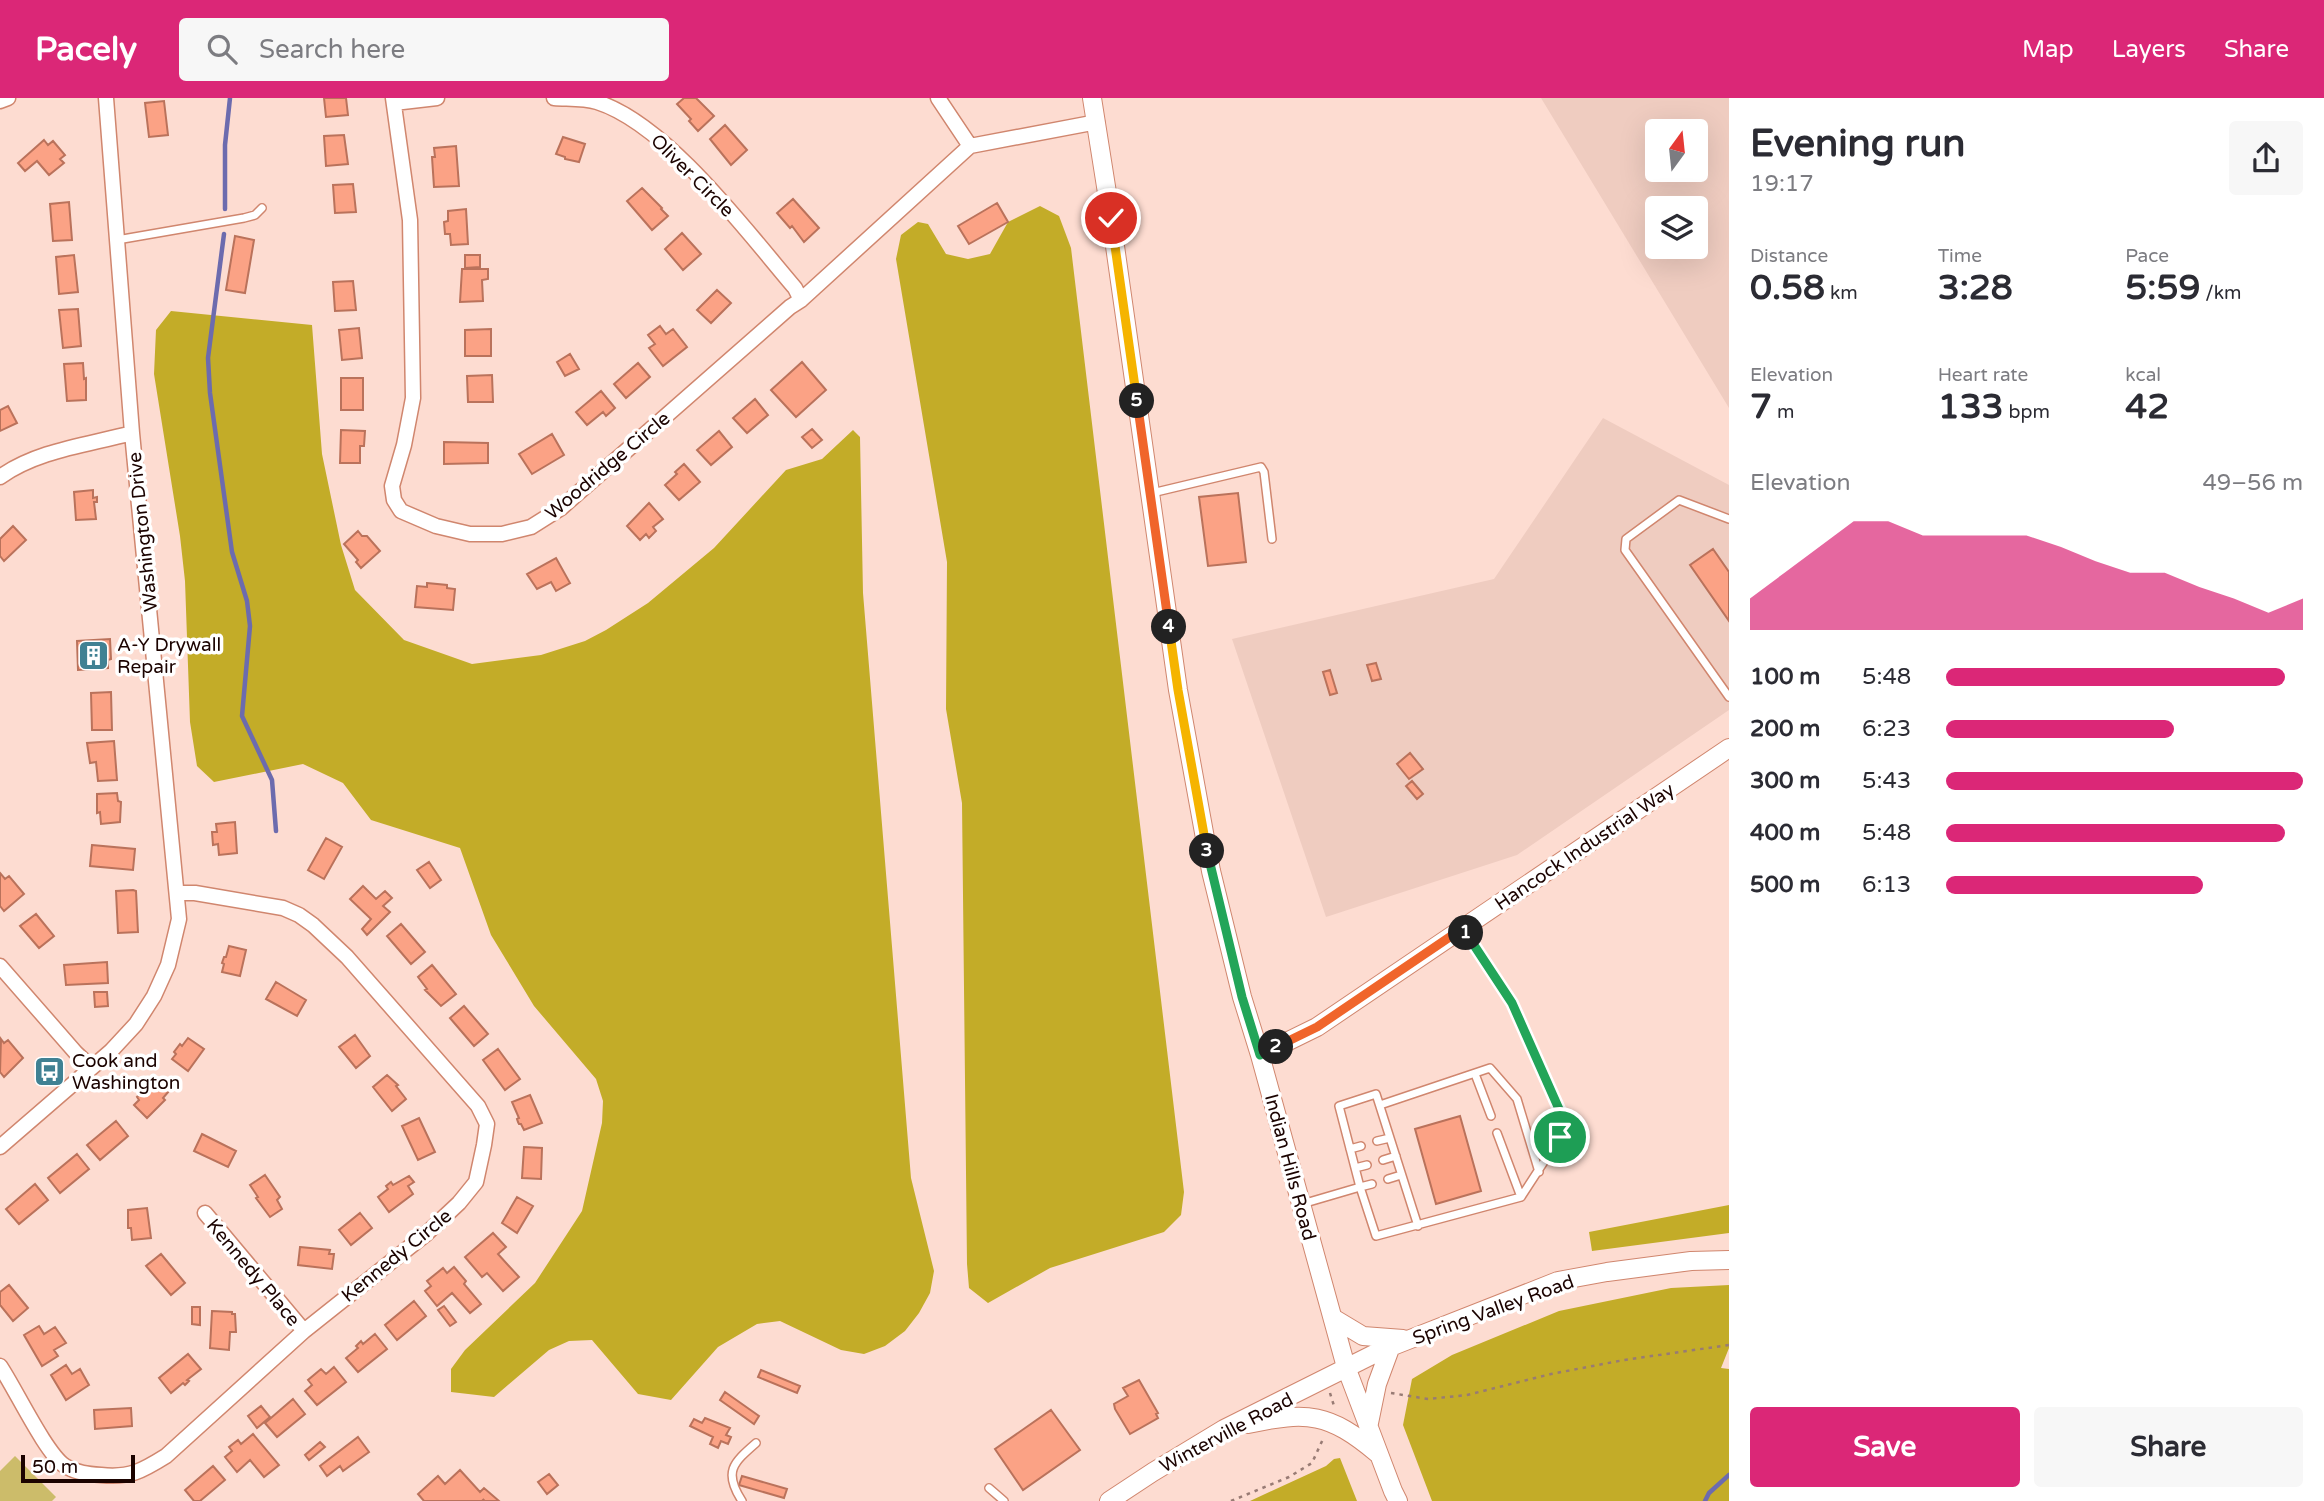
<!DOCTYPE html>
<html lang="en">
<head>
<meta charset="utf-8">
<style>
	body { margin:0; font-family:"Varela Round",sans-serif; background:#f7f7f7; color:#2b2b33; height:100vh; display:flex; flex-direction:column; font-size:26px; white-space:nowrap }
	* { box-sizing:border-box; margin:0 }
	p { font-size:23px; color:#7c7c81 }
	.icon { flex:none; width:38px; height:38px; fill:none; stroke:currentColor; stroke-width:2; stroke-linecap:round; stroke-linejoin:round }
	.map { position:relative; flex:1; overflow:hidden }
	.details { display:flex; flex-direction:column; background:#fff; width:595px }
	.details>* { flex:none }
	.needle { width:46px; rotate:15deg }
	.tools { position:absolute; left:1645px; top:21px; display:grid; gap:14px }
	.tools a { display:grid; place-items:center; width:63px; height:63px; border-radius:7px; background:#fff; box-shadow:0 7px 28px #0002; font-size:35px }
	.scale { position:absolute; left:21px; bottom:18px; width:114px; box-sizing:border-box; padding-left:7px; border:4px solid #1b0300; border-top:0; font-size:19px; line-height:24px; white-space:nowrap; color:#1b0300; -webkit-text-stroke:5px #fff; paint-order:stroke }
	.pin { position:absolute; display:grid; place-items:center; width:60px; height:60px; color:#fff; margin:-30px; border:4px solid #fff; border-radius:50%; box-shadow:0 2px 7px #0007 }
	.km { position:absolute; width:35px; height:35px; margin:-18px; border-radius:50%; background:#222; color:#fff; font-size:19px; line-height:35px; text-align:center }
	.round { display:grid; place-items:center; flex:none; width:74px; height:74px; border-radius:7px; background:#f7f7f7 }
	.headline { display:flex; align-items:center; justify-content:space-between; height:119px; padding:0 21px }
	h1 { font-size:38px; font-weight:800; line-height:52px }
	.figures { display:grid; grid-template-columns:repeat(3,1fr); gap:10px; height:119px; padding:7px 21px }
	.figures div { display:grid; align-content:center }
	.figures b { font-size:35px; font-weight:800 }
	.figures small { font-size:19px; font-weight:400 }
	.figures p { font-size:19px }
	.chart { height:196px; padding:14px 21px }
	.chart p { display:flex; justify-content:space-between }
	.chart svg { width:100%; height:126px; margin-top:7px; fill:#db2777; opacity:.7 }
	.cta { display:flex; gap:14px; margin-top:auto; padding:14px 21px }
	.cta a { flex:1; height:80px; border-radius:7px; background:#db2777; color:#fff; font-size:28px; font-weight:800; line-height:80px; text-align:center }
	.cta a+a { background:#f7f7f7; color:#2b2b33 }
	ul { padding:0 21px; list-style:none; font-size:23px }
	li { display:grid; grid-template-columns:112px 84px 1fr; align-items:center; height:52px }
	li i { height:18px; border-radius:9px; background:#db2777 }
	header { display:flex; align-items:center; gap:42px; box-sizing:border-box; height:98px; padding:0 35px; background:#db2777; color:#fff }
	header strong { font-size:33px }
	nav { display:flex; gap:38px; margin-inline-start:auto; font-size:24px }
	.search { width:490px; height:63px; background:#f7f7f7; display:flex; align-items:center; gap:18px; box-sizing:border-box; padding:0 24px; border-radius:7px; color:#7c7c81; font-size:26px }
	main { display:flex; flex:1; min-height:0 }
	.map>svg:first-child { display:block }
</style>
</head>
<body>
<header>
<strong>Pacely</strong>
<div class="search"><svg class="icon" aria-label="search" viewBox="0 0 24 24"><circle cx="10" cy="10" r="6"/><path d="M15 15l6 6"/></svg>Search here</div>
<nav><a>Map</a><a>Layers</a><a>Share</a></nav>
</header>
<main>
<div class="map">
<svg width="1729" height="1403" viewBox="0 0 1729 1403">
	<rect width="100%" height="100%" fill="#fddcd1"/>
	<path fill="#efccc0" fill-rule="evenodd" d="M1541 0H1729V310ZM1657 33H1696V72H1657ZM1657 110H1696V149H1657Z
		M1603 320 1729 387V612L1517 757 1326 819 1232 541 1494 481Z"/>
	<path fill="#ccbc6a" d="M15 1358 56 1399 52 1403H0V1373Z"/>
	<path fill="#c3ac28" d="M1040 108 1059 118 1071 150 1184 1094 1181 1117 1164 1134 1050 1170 988 1205 969 1190 967 1166 962 705 946 611 947 464 896 161 901 137 918 124 928 126 946 156 968 161 990 156 1008 124Z
		M171 213 312 227 322 356 341 447 355 492 404 542 472 566 541 557 585 543 606 532 648 505 714 450 786 372 822 361 853 332 860 339 863 495 911 1080 934 1173 930 1195 919 1215 905 1233 885 1248 864 1256 841 1252 780 1223 757 1226 718 1249 671 1302 638 1296 592 1242 569 1243 549 1252 494 1299 451 1294V1271L465 1252 535 1185 582 1113 602 1025 603 1003 596 981 534 908 491 837 460 750 371 722 343 685 303 666 214 684 197 668 190 624 185 483 180 438 154 276 156 232Z
		M1729 1107V1135L1592 1153 1589 1134Z
		M1729 1187V1250L1721 1270 1729 1271V1403H1432L1403 1327 1412 1281 1452 1257 1559 1213 1671 1190Z
		M1340 1360 1357 1403H1250L1326 1368 1334 1361Z"/>
	<g fill="none" stroke-linecap="round" stroke-linejoin="round">
		<path stroke="#6c6bae" stroke-width="4.5" d="M225 111V47L230 0
			M224 136 208 260 210 295 232 454 247 503 250 528 242 618 272 682 276 733
			M1705 1403 1709 1395 1729 1377"/>
	</g>
	<path fill="#fba285" stroke="#ba725b" stroke-width="2" d="M324 0H346L348 17 326 19Z
		M684 0H696L714 18 698 33 689 23 691 21 677 6Z
		M164 3 168 37 149 39 145 5Z
		M725 27 747 52 731 67 710 41Z
		M344 37 348 66 326 68 324 38Z
		M563 39 585 46 579 64 565 61V59L556 56Z
		M44 42 48 47 53 43 65 57 60 61 64 65 49 77 37 63 25 73 18 65Z
		M456 48 459 88 434 89 432 59H435L434 50Z
		M353 86 356 114 335 115 333 87Z
		M642 90 662 110 661 111 668 118 652 132 627 103Z
		M793 101 819 130 804 144 792 128 790 130 777 115Z
		M69 104 72 142 53 143 50 106Z
		M997 105 1008 124 969 146 958 128Z
		M466 111 468 146 451 147 450 136H445L444 124 448 123V113Z
		M682 135 701 156 683 172 665 151Z
		M235 138 254 142 245 195 226 192Z
		M74 157 78 194 59 196 56 159Z
		M465 157H480V169L465 170Z
		M462 171H488V181L482 182 483 203 460 204Z
		M353 183 356 212 335 213 333 184Z
		M717 192 731 205 711 225 697 212Z
		M78 211 81 248 63 250 59 212Z
		M660 228 666 236 673 231 687 249 663 268 649 250 655 246 648 237Z
		M359 230 362 260 342 262 339 232Z
		M491 231V258H465V232Z
		M570 256 579 271 565 278 557 264Z
		M802 264 826 292 796 319 771 292Z
		M83 265 84 281 86 280V302L67 303 64 266Z
		M638 265 650 279 626 300 614 286Z
		M492 277 493 304H468L467 278Z
		M341 280H363V312H341Z
		M601 293 615 310 606 318 603 314 587 327 576 314Z
		M755 301 768 317 747 335 733 320Z
		M8 308 17 325 0 333V312Z
		M812 331 822 342 812 350 802 339Z
		M341 332 365 333 364 348H360V365H340Z
		M719 333 732 349 711 367 697 352Z
		M552 336 564 357 532 376 519 356Z
		M444 344 488 345V365L444 366Z
		M684 366 700 384 679 402 665 387 677 376 675 374Z
		M93 392V400L97 399V404H94L96 421 76 422 74 394Z
		M1238 395 1246 464 1208 468 1199 399Z
		M649 405 663 421 653 429 656 433 649 440 646 436 640 442 627 428Z
		M13 428 26 442 4 463 0 458V441Z
		M358 433 362 438H367L380 453 361 470 356 464 358 462 344 446Z
		M1713 451 1729 474V523L1690 467Z
		M556 460 570 485 556 493 551 484 537 491 527 476Z
		M427 485 447 487V490L455 491 453 512 415 509 417 488 427 489Z
		M110 541 111 561 108 562V570L78 572 77 543Z
		M1376 565 1381 581 1372 583 1367 567Z
		M1330 572 1337 595 1330 597 1323 574Z
		M111 594 112 632H92L91 595Z
		M114 643 117 682 98 683 96 664 90 665 87 645Z
		M1410 655 1423 671 1409 681 1397 666Z
		M1412 683 1423 696 1417 701 1406 688Z
		M117 695 118 703 121 704 120 724 101 726 100 714 97 715V696Z
		M235 724 237 755 219 757 218 746 213 747 212 734H217L216 726Z
		M326 740 342 749 324 781 308 772Z
		M92 747 135 751 133 772 90 768Z
		M429 764 441 782 430 790 417 772Z
		M0 775 5 781 9 778 24 796 4 813 0 808Z
		M363 788 376 801 385 793 392 800 383 808 390 814 367 837 362 831 371 821 350 801Z
		M133 792 136 793 138 834 118 835 116 793Z
		M36 816 54 838 39 850 20 828Z
		M401 826 425 854 411 866 387 838Z
		M229 848 246 852 240 878 222 874 224 866 222 865 224 859H226Z
		M107 864 108 885 66 887 64 867Z
		M432 867 456 896 441 908 425 892 427 891 418 879Z
		M276 884 306 902 297 918 266 901Z
		M94 894H107L108 908 95 909Z
		M464 908 488 936 474 948 450 920Z
		M355 937 370 958 356 970 339 949Z
		M188 940 204 951 188 973 172 961 176 956 174 954 180 946 182 948Z
		M1 941 4 945 8 942 23 960 4 979 0 974Z
		M498 951 520 981 505 992 483 962Z
		M387 977 398 987 396 988 406 1001 392 1013 373 989Z
		M155 979 169 993 163 1000 165 1002 147 1020 134 1007 139 1002 137 999 142 994 144 996 152 989 149 985Z
		M530 997 542 1025 524 1032 521 1026H519L518 1024 517 1021 519 1020 512 1004Z
		M1460 1018 1481 1093 1436 1106 1415 1031Z
		M419 1020 435 1054 418 1062 402 1028Z
		M116 1023 128 1038 100 1062 87 1047Z
		M202 1036 236 1053 228 1069 194 1053Z
		M524 1049 542 1050 541 1081 522 1080Z
		M77 1056 89 1071 60 1095 48 1080Z
		M265 1077 280 1099 277 1102 282 1111 270 1119 256 1100 258 1099 250 1087Z
		M409 1078 414 1084 408 1088 413 1096 389 1114 378 1099 388 1091 386 1088 391 1084 393 1087Z
		M35 1086 48 1102 19 1126 6 1111Z
		M517 1099 533 1108 517 1135 502 1125Z
		M147 1110 151 1140 132 1142 131 1130H128V1112Z
		M360 1115 372 1130 351 1147 339 1132Z
		M493 1135 506 1149 498 1156 519 1179 503 1193 487 1175 482 1179 465 1159Z
		M300 1149 330 1152 329 1156H334L332 1171 298 1167Z
		M161 1156 185 1185 171 1197 146 1168Z
		M454 1169 466 1183 464 1186 481 1206 470 1215 452 1195 437 1208 425 1193 431 1188 427 1183 443 1170 447 1175Z
		M9 1187 28 1210 13 1223 0 1207V1194Z
		M414 1203 426 1218 397 1242 385 1227Z
		M444 1208 456 1224 450 1228 438 1212Z
		M192 1209H200V1227L192 1226Z
		M212 1213 232 1214V1216H235L236 1234H230L229 1252 210 1250Z
		M39 1228 44 1236 55 1229 66 1245 54 1252 58 1258 42 1268 24 1237Z
		M375 1236 387 1251 358 1274 346 1260 358 1250 356 1248 361 1243 363 1246Z
		M188 1256 201 1271 187 1282 189 1283 185 1287 183 1285 171 1295 159 1280Z
		M66 1267 72 1276 80 1271 89 1287 66 1302 51 1277Z
		M334 1269 346 1284 317 1307 305 1293 312 1287 308 1282 321 1271 326 1276Z
		M761 1272 800 1288 797 1295 758 1279Z
		M1139 1282 1158 1315 1156 1316 1158 1320 1130 1336 1115 1311 1114 1306 1128 1298 1123 1290Z
		M725 1294 759 1318 754 1326 720 1302Z
		M293 1301 305 1316 277 1339 265 1325Z
		M261 1308 270 1319 257 1330 248 1318Z
		M131 1310 132 1328 95 1331 94 1312Z
		M1051 1312 1080 1352 1023 1392 995 1351Z
		M705 1320 730 1330 726 1337 731 1339 728 1346 721 1343 718 1350 710 1346 713 1339 690 1328 694 1321 702 1325Z
		M253 1336 279 1367 264 1379 250 1362 237 1374 225 1359 232 1353 229 1349 238 1342 241 1346Z
		M358 1339 369 1354 343 1373 340 1368 327 1378 320 1368Z
		M320 1344 325 1349 309 1362 305 1357Z
		M213 1368 225 1382 200 1403H194L185 1392Z
		M460 1372 480 1394 484 1390 499 1403H483L484 1401 482 1403H424L418 1396 438 1378 445 1386Z
		M549 1376 558 1387 547 1396 538 1384Z
		M742 1378 787 1391 784 1400 739 1387Z"/>
	<g fill="none" stroke-linecap="round" stroke-linejoin="round">
		<defs>
			<path id="service" d="M117 142 244 120 255 117 262 110
				M1152 395 1261 369 1264 374 1272 441
				M1729 421 1679 402 1626 441 1625 452 1729 599
				M1475 976 1491 1018
				M1380 1007 1490 970 1517 1001 1539 1074
				M1497 1035 1521 1099
				M1377 1043 1390 1040
				M1350 1051 1361 1048
				M1383 1062 1396 1058
				M1355 1070 1367 1067
				M1388 1081 1401 1077
				M1372 1086 1360 1089 1339 1008 1376 996 1418 1128
				M1302 1106 1360 1089 1376 1138 1521 1099 1560 1039 1559 1011 1512 905 1464 832
				M989 1390 1004 1403
				M742 1403C723 1374 733 1365 756 1345"/>
			<path id="minor" d="M393 0 410 122 413 300 404 347 392 388 394 402 401 413 436 428 470 436H502L531 429 561 410 790 209 801 202 970 48 1097 24
				M554 0C568 1 584 0 597 4 667 26 747 134 795 190L801 202
				M938 0 970 48
				M0 3 8 0
				M394 5 437 0
				M0 379C38 352 88 347 132 335
				M0 868 76 955 91 969
				M0 1049 111 953 136 926 154 898 168 867 179 821 132 335 106 0
				M205 1115 304 1233
				M0 1268C15 1290 46 1356 65 1368 77 1375 88 1376 101 1377 130 1380 142 1373 166 1358L304 1233 426 1136 459 1105 476 1084 484 1047 487 1026 478 1008 347 859 313 827 299 817 283 810 195 795H177"/>
			<path id="tertiary" d="M1092 0 1111 120 1178 592 1211 773 1242 899 1260 957 1346 1269 1393 1393 1398 1403
				M1260 957 1317 929 1729 650
				M1333 1220 1363 1238 1403 1241
				M1369 1325 1377 1286 1391 1248
				M1248 1326C1308 1313 1329 1315 1377 1355
				M1109 1403 1153 1374 1224 1331 1380 1253 1558 1183 1607 1174 1691 1163 1729 1162"/>
		</defs>
		<use href="#service" stroke="#d0866e" stroke-width="10"/>
		<use href="#minor" stroke="#d0866e" stroke-width="17"/>
		<use href="#tertiary" stroke="#d0866e" stroke-width="20"/>
		<path stroke="#987b74" stroke-width="2.5" stroke-dasharray="3.5 5" stroke-linecap="butt" d="M1330 1295 1334 1308
			M1391 1295 1428 1301 1467 1297 1551 1276 1624 1262 1729 1247
			M1231 1403 1289 1379 1312 1365 1323 1341"/>
		<use href="#service" stroke="#fff" stroke-width="7"/>
		<use href="#minor" stroke="#fff" stroke-width="14"/>
		<use href="#tertiary" stroke="#fff" stroke-width="18"/>
	</g>
	<g fill="none" stroke-linecap="round" stroke-linejoin="round">
		<defs>
			<path id="split-1" d="M1466 835 1512 905 1559 1011 1560 1039"/>
			<path id="split-2" d="M1276 949 1317 929 1463 830 1466 835"/>
			<path id="split-3" d="M1207 753 1242 899 1260 957 1276 949"/>
			<path id="split-4" d="M1169 529 1178 592 1207 753"/>
			<path id="split-5" d="M1137 303 1169 529"/>
			<path id="split-6" d="M1111 120 1137 303"/>
		</defs>
		<use href="#split-1" stroke="#fff" stroke-width="14"/>
		<use href="#split-2" stroke="#fff" stroke-width="14"/>
		<use href="#split-3" stroke="#fff" stroke-width="14"/>
		<use href="#split-4" stroke="#fff" stroke-width="14"/>
		<use href="#split-5" stroke="#fff" stroke-width="14"/>
		<use href="#split-6" stroke="#fff" stroke-width="14"/>
		<use href="#split-1" stroke="#22a559" stroke-width="9"/>
		<use href="#split-2" stroke="#f0652b" stroke-width="9"/>
		<use href="#split-3" stroke="#22a559" stroke-width="9"/>
		<use href="#split-4" stroke="#f5b400" stroke-width="9"/>
		<use href="#split-5" stroke="#f0652b" stroke-width="9"/>
		<use href="#split-6" stroke="#f5b400" stroke-width="9"/>
	</g>
	<defs>
		<symbol id="building-square" viewBox="-11 -11 22 22"><rect x="-9" y="-9" width="18" height="18" rx="4" fill="#408193" stroke="#fff"/><path d="M-4-6H4V6H1V3H-1V6H-4ZM-2.5-4.3h1.7v1.8h-1.7ZM.8-4.3h1.7v1.8H.8ZM-2.5-1h1.7V.8h-1.7ZM.8-1h1.7V.8H.8Z" fill="#fff"/></symbol>
		<symbol id="bus-square" viewBox="-11 -11 22 22"><rect x="-9" y="-9" width="18" height="18" rx="4" fill="#408193" stroke="#fff"/><path d="M-5-6H5V4H4V6H2V4H-2V6H-4V4H-5ZM-3.5-4V0h7V-4ZM-3.5 1.2v1.5H-2V1.2ZM2 1.2v1.5H3.5V1.2Z" fill="#fff"/></symbol>
	</defs>
	<g fill-rule="evenodd">
		<use href="#building-square" x="76" y="540" width="35" height="35"/>
		<use href="#bus-square" x="32" y="956" width="35" height="35"/>
	</g>
	<g text-anchor="middle" stroke-width="7" stroke-linejoin="round" paint-order="stroke">
		<g font-size="19" fill="#1b0300" stroke="#fff">
			<text transform="translate(693 77) rotate(45)" y="7">Oliver Circle</text>
			<text transform="translate(607 367) rotate(-40)" y="7">Woodridge Circle</text>
			<text transform="translate(142 434) rotate(-96)" y="7">Washington Drive</text>
			<text transform="translate(1584 748) rotate(-34)" y="7">Hancock Industrial Way</text>
			<text transform="translate(1291 1069) rotate(75)" y="7">Indian Hills Road</text>
			<text transform="translate(396 1157) rotate(-39)" y="7">Kennedy Circle</text>
			<text transform="translate(254 1174) rotate(50)" y="7">Kennedy Place</text>
			<text transform="translate(1493 1211) rotate(-20)" y="7">Spring Valley Road</text>
			<text transform="translate(1226 1334) rotate(-28)" y="7">Winterville Road</text>
		</g>
		<g font-size="19" fill="#1b0300" stroke="#fff" text-anchor="start">
			<text x="117" y="553">A-Y Drywall<tspan x="117" dy="22">Repair</tspan></text>
			<text x="72" y="969">Cook and<tspan x="72" dy="22">Washington</tspan></text>
		</g>
	</g>
</svg>
<div class="tools">
<a><svg class="needle" viewBox="-14 -14 28 28"><path d="M0-13l5 13h-10z" fill="#e53935"/><path d="M0 13l5-13h-10z" fill="#7c7c81"/></svg></a>
<a><svg class="icon" aria-label="layers" viewBox="0 0 24 24"><path d="M12 4l9 5-9 5-9-5zM3 14l9 5 9-5"/></svg></a>
</div>
<div class="scale">50 m</div>
<div class="pin" style="left:1560px;top:1039px;background:#1e9e55"><svg class="icon" aria-label="arrive" viewBox="0 0 24 24"><path d="M6 21V4h12l-3 4 3 4H6"/></svg></div>
<div class="pin" style="left:1111px;top:120px;background:#d93025"><svg class="icon" aria-label="check" viewBox="0 0 24 24"><path d="M5 12l5 5 9-10"/></svg></div>
<b class="km" style="left:1466px;top:835px">1</b>
<b class="km" style="left:1276px;top:949px">2</b>
<b class="km" style="left:1207px;top:753px">3</b>
<b class="km" style="left:1169px;top:529px">4</b>
<b class="km" style="left:1137px;top:303px">5</b>
</div>
<section class="details">
<div class="headline"><div><h1>Evening run</h1><p>19:17</p></div><a class="round"><svg class="icon" aria-label="share" viewBox="0 0 24 24"><path d="M12 15V3M7 8l5-5 5 5M5 13v7h14v-7"/></svg></a></div>
<div class="figures">
<div><p>Distance</p><b>0.58<small> km</small></b></div>
<div><p>Time</p><b>3:28</b></div>
<div><p>Pace</p><b>5:59<small> /km</small></b></div>
</div>
<div class="figures">
<div><p>Elevation</p><b>7<small> m</small></b></div>
<div><p>Heart rate</p><b>133<small> bpm</small></b></div>
<div><p>kcal</p><b>42</b></div>
</div>
<div class="chart"><p><span>Elevation</span>49–56 m</p>
<svg viewBox="0 0 160 44" preserveAspectRatio="none"><path d="M0 44V33L10 24L20 15L30 6L40 6L50 11L60 11L70 11L80 11L90 15L100 20L110 24L120 24L130 29L140 33L150 38L160 33V44z"/></svg>
</div>
<ul>
<li><b>100 m</b>5:48<i style="width:95%"></i></li>
<li><b>200 m</b>6:23<i style="width:64%"></i></li>
<li><b>300 m</b>5:43<i style="width:100%"></i></li>
<li><b>400 m</b>5:48<i style="width:95%"></i></li>
<li><b>500 m</b>6:13<i style="width:72%"></i></li>
</ul>
<div class="cta"><a>Save</a><a>Share</a></div>
</section>
</main>
</body>
</html>
